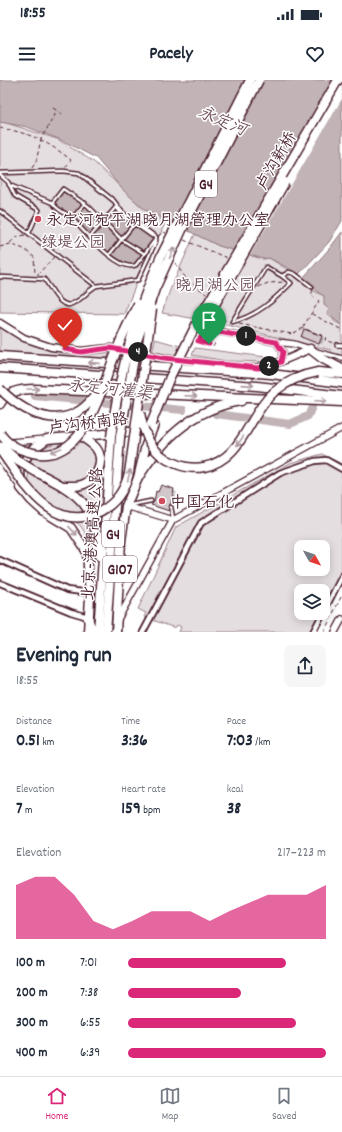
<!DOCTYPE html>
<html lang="en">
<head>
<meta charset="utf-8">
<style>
	body { margin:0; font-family:Dekko,"LXGW WenKai TC",sans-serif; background:#f6f6f7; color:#1f2937; height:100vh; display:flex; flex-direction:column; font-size:15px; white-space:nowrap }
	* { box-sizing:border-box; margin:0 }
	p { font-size:13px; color:#747a83 }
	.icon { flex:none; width:22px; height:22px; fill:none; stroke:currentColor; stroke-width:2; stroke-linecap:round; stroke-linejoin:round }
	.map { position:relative; height:552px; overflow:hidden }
	.drawer { display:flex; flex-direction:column; background:#fff; flex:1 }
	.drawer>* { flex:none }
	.needle { width:26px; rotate:130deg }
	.fabs { position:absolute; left:294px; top:460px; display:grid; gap:8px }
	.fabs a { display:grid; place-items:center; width:36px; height:36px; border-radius:8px; background:#fff; box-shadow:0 2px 10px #0003; font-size:20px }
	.pin { position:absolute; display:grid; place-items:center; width:34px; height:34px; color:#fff; margin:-41px -17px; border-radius:50% 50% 50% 0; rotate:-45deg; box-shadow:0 0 4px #0007 }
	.pin .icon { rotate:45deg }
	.km { position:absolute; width:20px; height:20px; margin:-10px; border-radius:50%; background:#222; color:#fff; font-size:11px; line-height:20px; text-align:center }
	.round { display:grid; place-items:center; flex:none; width:42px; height:42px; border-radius:8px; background:#f6f6f7 }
	.headline { display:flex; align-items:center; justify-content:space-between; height:68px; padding:0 16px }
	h1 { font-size:22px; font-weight:800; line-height:30px }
	.stats { display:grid; grid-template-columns:repeat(3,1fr); gap:6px; height:68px; padding:4px 16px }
	.stats div { display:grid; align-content:center }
	.stats b { font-size:17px; font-weight:800 }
	.stats small { font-size:11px; font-weight:400 }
	.stats p { font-size:11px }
	.chart { height:112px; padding:8px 16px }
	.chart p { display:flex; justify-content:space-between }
	.chart svg { width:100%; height:72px; margin-top:4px; fill:#db2777; opacity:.7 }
	ul { padding:0 16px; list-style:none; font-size:13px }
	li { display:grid; grid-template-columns:64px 48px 1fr; align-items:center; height:30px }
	li i { height:10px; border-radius:5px; background:#db2777 }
	.status { display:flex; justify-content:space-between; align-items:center; height:28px; padding:0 20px; background:#fff; direction:ltr }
	.status svg { height:11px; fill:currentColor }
	header { display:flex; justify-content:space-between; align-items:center; height:52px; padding:0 16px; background:#fff; font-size:18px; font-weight:800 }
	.tabs { display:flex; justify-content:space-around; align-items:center; height:56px; border-top:1px solid #e0e1e3; background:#fff; font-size:11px; color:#747a83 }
	.tabs a { display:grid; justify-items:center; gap:2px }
	.tabs .on { color:#db2777 }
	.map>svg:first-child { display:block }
</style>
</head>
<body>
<div class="status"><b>18:55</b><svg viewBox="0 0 49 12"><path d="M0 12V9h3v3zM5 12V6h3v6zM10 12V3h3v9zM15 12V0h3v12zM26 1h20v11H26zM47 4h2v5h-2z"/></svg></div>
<header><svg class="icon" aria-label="menu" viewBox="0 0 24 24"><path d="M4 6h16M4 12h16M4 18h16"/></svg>Pacely<svg class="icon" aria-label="heart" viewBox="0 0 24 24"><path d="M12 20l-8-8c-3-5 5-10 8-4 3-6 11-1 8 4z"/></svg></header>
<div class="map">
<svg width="342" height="552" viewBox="0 0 342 552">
	<rect width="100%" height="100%" fill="#fff"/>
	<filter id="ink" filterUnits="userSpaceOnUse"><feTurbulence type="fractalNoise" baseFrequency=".025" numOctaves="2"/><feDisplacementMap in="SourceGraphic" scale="8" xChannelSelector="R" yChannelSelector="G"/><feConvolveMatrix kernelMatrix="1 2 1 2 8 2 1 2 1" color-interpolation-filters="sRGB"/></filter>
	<g filter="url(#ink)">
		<path fill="#e5dee0" stroke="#987e86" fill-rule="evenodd" d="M0 41 57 59 94 82 144 129 166 142 141 192 124 234 0 232Z
			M195 154 219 166 263 179 269 178 311 204 314 211 324 216 334 241 342 245V283L329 278 331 270 214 242 162 233 170 210Z
			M0 247 23 261 47 268 110 270 107 280 0 272Z
			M155 259 180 266 173 278 152 274Z
			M195 268 274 278 273 282 226 281 192 275Z
			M66 361 83 362 90 365 96 373 103 392 102 450 96 458 89 460C85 454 82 446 76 442 59 429 22 414 29 388 30 383 30 380 34 376 43 366 53 363 66 361Z
			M322 374 342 384V495L323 531V511H301V533H322L312 552H179L181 547 177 545 175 548 144 537 146 533 138 529 176 447 290 383ZM301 467H323V489H301Z"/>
		<path fill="#c1b3b6" stroke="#91787e" d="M0 0H342V141L329 162 299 194 269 178 263 179 219 166 144 129 123 110 96 78 59 59 27 47 0 42Z
			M64 110 82 124 72 136 55 124 54 122Z
			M85 125 101 141 91 153 75 138Z
			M116 129 131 145 121 156 106 141Z
			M103 145 118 160 108 172 93 156Z
			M135 146 154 159 145 171 124 159Z
			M342 152V245L327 234 329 229 324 225V216C313 210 313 205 303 198L329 169Z
			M121 162 142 174 133 185H129L112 175Z"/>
		<path fill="#fff" d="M332 0H342V19L334 32 249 177 232 172Z"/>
		<path fill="#0003" d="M40 136 43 138 39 143H38Z
			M304 250 324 258 322 264 302 257Z
			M161 406 177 412 172 432 156 426 155 422Z"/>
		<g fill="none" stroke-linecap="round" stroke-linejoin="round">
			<path stroke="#c1b3b6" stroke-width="8" d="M35 316 183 330
				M216 334 290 344 308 336 312 327"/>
		</g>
		<path fill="#d2c7cb" stroke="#4a1f2b" d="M304 249 322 256 319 264 301 257Z
			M161 405 174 409 171 424 168 426 169 431 151 425 154 422 156 411 158 412Z"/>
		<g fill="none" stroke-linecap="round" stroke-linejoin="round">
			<defs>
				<path id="service" d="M0 93 63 91 79 93 114 121 123 133 156 157V161L138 200 96 206 0 131
					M0 95 8 102 15 116 39 130 29 153
					M9 105 53 123C56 130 65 132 70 137 82 148 119 194 136 185L155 160
					M52 123 63 109 88 126 122 160 145 174
					M125 137 152 156
					M72 139 85 123
					M90 157 116 127 120 132
					M109 175 134 144
					M0 197 44 199C52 208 57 224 69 225 85 219 83 214 96 206
					M232 242 266 187 282 196 289 192 295 194 312 207
					M232 242C257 236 274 220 291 203L282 196
					M130 425 151 421
					M171 427 173 438"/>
				<path id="pedestrian" d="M337 265H342
					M316 271 342 278"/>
				<path id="minor" d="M0 480 67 510 90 513
					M0 503 71 532 88 537
					M323 533 342 496
					M143 552 201 443 280 393 315 381 326 380 342 389
					M313 552 323 533"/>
				<path id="tertiary" d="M195 247 276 262
					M281 282 283 272 276 262 294 264 310 269
					M0 363 46 359
					M0 379 21 408
					M126 426 173 440
					M118 539 173 440 342 348
					M335 552 342 539"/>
				<path id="secondary" d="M0 243 24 258 51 267 81 271 110 268 164 278 246 288C270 289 289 278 310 269"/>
				<path id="trunk" d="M188 261 200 237
					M88 552 90 516 87 472 71 448 43 431 31 420 21 408 20 390 30 371 47 359 140 351 151 344
					M116 552 121 461 126 426 138 398 146 365 154 345"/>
				<path id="motorway" d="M310 269 323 279 342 289
					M0 276 271 294 342 303
					M0 288 257 306 342 316
					M318 292 342 294
					M0 324C7 311 21 309 35 309L342 322
					M38 393C81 414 96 426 99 476
					M138 398C162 359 194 328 241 321
					M63 406C69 406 78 407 84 404 98 399 105 380 96 368 92 363 86 360 81 356
					M88 539 93 552
					M98 552 111 357
					M106 552 120 357
					M115 552 116 550"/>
			</defs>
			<use href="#service" stroke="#4a1f2b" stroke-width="5.5"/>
			<use href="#pedestrian" stroke="#4a1f2b" stroke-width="6"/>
			<use href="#minor" stroke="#4a1f2b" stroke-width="8"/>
			<use href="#tertiary" stroke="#4a1f2b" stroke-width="8"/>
			<use href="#secondary" stroke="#4a1f2b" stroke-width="9"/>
			<use href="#trunk" stroke="#4a1f2b" stroke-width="11"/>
			<use href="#motorway" stroke="#4a1f2b" stroke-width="11"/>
			<path stroke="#4a1f2b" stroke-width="1" stroke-dasharray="4 3" stroke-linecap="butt" d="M53 28 62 34
				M0 48C30 53 47 61 71 80L65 88
				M32 88 36 82 41 59 57 31
				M158 156 164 152 166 153
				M184 160 227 178
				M10 163 16 157 25 155
				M0 167 10 164 24 169 34 177 35 194
				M175 183 185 197 206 214
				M37 195 54 177
				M258 207 268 203 284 202
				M312 234 342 250
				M215 237 228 241
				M239 244 292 254 303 248 326 257 325 260 333 263
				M303 247 319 221 311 215 313 210
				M212 256V261
				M202 257 209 255
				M196 260 198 261 204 254
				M198 261 209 264
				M209.5 264a2.5 2.5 0 1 1 5 0a2.5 2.5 0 1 1-5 0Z
				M324 552 342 515"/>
			<use href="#service" stroke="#fff" stroke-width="2.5"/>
			<use href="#pedestrian" stroke="#fff" stroke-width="3.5"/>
			<use href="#minor" stroke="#fff" stroke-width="4.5"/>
			<use href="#tertiary" stroke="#fff" stroke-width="5.5"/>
			<use href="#secondary" stroke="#fff" stroke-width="6"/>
			<use href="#trunk" stroke="#fff" stroke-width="8"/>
			<use href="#motorway" stroke="#fff" stroke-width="8"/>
			<defs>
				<path id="trunk-bridge" d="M200 237 338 0
					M206 240 285 102
					M151 344 170 297 188 261"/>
				<path id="motorway-bridge" d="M0 309C30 339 71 354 98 311
					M140 333C144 355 152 374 174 383 183 387 194 389 204 387 243 379 248 335 274 312 287 301 301 295 318 292
					M0 353C7 365 19 370 33 373 83 384 100 313 113 280 120 261 128 242 138 224
					M111 357C119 294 135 234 161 176L250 0
					M120 357 137 261 155 209 182 150 259 0
					M2 367 18 381 38 393
					M0 370C23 402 53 456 101 431 116 423 125 409 129 393L152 229"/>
			</defs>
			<use href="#trunk-bridge" stroke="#4a1f2b" stroke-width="11" stroke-linecap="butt"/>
			<use href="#motorway-bridge" stroke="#4a1f2b" stroke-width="11" stroke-linecap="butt"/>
			<use href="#trunk-bridge" stroke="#fff" stroke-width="8"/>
			<use href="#motorway-bridge" stroke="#fff" stroke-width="8"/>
		</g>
		<defs><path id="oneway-shaft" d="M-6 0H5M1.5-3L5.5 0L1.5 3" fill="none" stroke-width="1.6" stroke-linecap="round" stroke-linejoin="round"/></defs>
		<g stroke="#ae9aa0">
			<use href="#oneway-shaft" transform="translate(172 173) rotate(-65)"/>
			<use href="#oneway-shaft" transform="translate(94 283) rotate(-176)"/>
			<use href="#oneway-shaft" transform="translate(248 305) rotate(4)"/>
			<use href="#oneway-shaft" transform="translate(33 309)"/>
			<use href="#oneway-shaft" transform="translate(191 316) rotate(2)"/>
			<use href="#oneway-shaft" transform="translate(321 321) rotate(2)"/>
			<use href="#oneway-shaft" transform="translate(240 361) rotate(126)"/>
			<use href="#oneway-shaft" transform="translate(56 370) rotate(160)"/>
			<use href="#oneway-shaft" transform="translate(129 395) rotate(-76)"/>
			<use href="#oneway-shaft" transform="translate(73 451) rotate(47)"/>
		</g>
	</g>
	<g fill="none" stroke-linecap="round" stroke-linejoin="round" filter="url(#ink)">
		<defs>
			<path id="route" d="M65 269 81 272 110 268 164 278 258 288 281 282 283 272 276 262 207 250 198 261 209 264"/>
		</defs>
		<use href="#route" stroke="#fff" stroke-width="8"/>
		<use href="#route" stroke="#db2777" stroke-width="5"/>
	</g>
	<g fill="#d1495b" stroke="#fff" stroke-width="1.5">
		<circle cx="38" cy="139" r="4"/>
		<circle cx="162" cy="421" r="4"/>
	</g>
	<g text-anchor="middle" stroke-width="3" stroke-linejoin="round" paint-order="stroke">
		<g fill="#fff" stroke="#80626b" stroke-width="1">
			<rect x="195" y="91" width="22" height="26" rx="3"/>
			<rect x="102" y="441" width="22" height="26" rx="3"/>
			<rect x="103" y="476" width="34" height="26" rx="3"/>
		</g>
		<g font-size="15" font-weight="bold" fill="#4a1f2b">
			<text x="206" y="109">G4</text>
			<text x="113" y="459">G4</text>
			<text x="120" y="494">G107</text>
		</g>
		<g font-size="16" fill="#4a1f2b" stroke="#fff">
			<text transform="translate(275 80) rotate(-60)" y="6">卢沟新桥</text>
			<text transform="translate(88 342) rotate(-7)" y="6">卢沟桥南路</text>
			<text transform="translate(91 454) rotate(-86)" y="6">北京-港澳高速公路</text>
		</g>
		<g font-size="16" fill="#4a1f2b" stroke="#fff" text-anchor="start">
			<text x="46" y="145">永定河宛平湖晓月湖管理办公室</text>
			<text x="170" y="427">中国石化</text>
		</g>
		<g font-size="16" fill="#714f58" stroke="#fff">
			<text x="73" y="167">绿堤公园</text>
			<text x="215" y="210">晓月湖公园</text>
		</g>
		<g font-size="17" font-style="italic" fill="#74535c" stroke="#fff">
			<text transform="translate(223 40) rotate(23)" y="6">永定河</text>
			<text transform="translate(110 308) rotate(6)" y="6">永定河灌渠</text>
		</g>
	</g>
</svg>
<div class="fabs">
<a><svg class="needle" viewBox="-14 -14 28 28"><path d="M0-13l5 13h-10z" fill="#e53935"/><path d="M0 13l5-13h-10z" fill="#747a83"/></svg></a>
<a><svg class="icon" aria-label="layers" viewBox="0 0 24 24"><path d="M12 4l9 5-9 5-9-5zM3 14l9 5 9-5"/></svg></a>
</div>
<div class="pin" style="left:209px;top:264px;background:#1e9e55"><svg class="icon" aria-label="arrive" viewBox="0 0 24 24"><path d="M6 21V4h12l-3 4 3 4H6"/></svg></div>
<div class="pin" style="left:65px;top:269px;background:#d93025"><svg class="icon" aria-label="check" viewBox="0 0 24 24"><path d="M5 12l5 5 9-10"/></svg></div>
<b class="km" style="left:246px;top:256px">1</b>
<b class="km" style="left:269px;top:286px">2</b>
<b class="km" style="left:138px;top:272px">4</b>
</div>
<section class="drawer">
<div class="headline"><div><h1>Evening run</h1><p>18:55</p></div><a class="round"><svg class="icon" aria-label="share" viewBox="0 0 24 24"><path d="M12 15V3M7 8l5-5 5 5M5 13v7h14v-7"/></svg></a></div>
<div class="stats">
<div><p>Distance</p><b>0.51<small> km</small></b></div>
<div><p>Time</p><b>3:36</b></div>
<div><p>Pace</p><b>7:03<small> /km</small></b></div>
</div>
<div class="stats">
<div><p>Elevation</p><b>7<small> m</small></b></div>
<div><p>Heart rate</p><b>159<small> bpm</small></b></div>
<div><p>kcal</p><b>38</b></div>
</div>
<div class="chart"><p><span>Elevation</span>217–223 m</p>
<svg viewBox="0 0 160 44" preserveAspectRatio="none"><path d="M0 44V11L10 6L20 6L30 17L40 33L50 38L60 33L70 27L80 27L90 27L100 33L110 27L120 22L130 17L140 17L150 17L160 11V44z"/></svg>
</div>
<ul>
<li><b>100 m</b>7:01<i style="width:80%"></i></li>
<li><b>200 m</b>7:38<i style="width:57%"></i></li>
<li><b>300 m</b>6:55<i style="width:85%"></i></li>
<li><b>400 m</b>6:39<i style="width:100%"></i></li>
</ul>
</section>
<nav class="tabs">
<a class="on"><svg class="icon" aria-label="home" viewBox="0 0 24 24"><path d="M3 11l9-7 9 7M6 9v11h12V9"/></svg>Home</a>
<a><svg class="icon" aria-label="map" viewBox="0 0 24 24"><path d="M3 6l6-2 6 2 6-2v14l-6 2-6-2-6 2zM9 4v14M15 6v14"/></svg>Map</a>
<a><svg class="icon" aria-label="saved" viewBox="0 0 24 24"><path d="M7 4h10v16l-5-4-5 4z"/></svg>Saved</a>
</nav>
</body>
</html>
